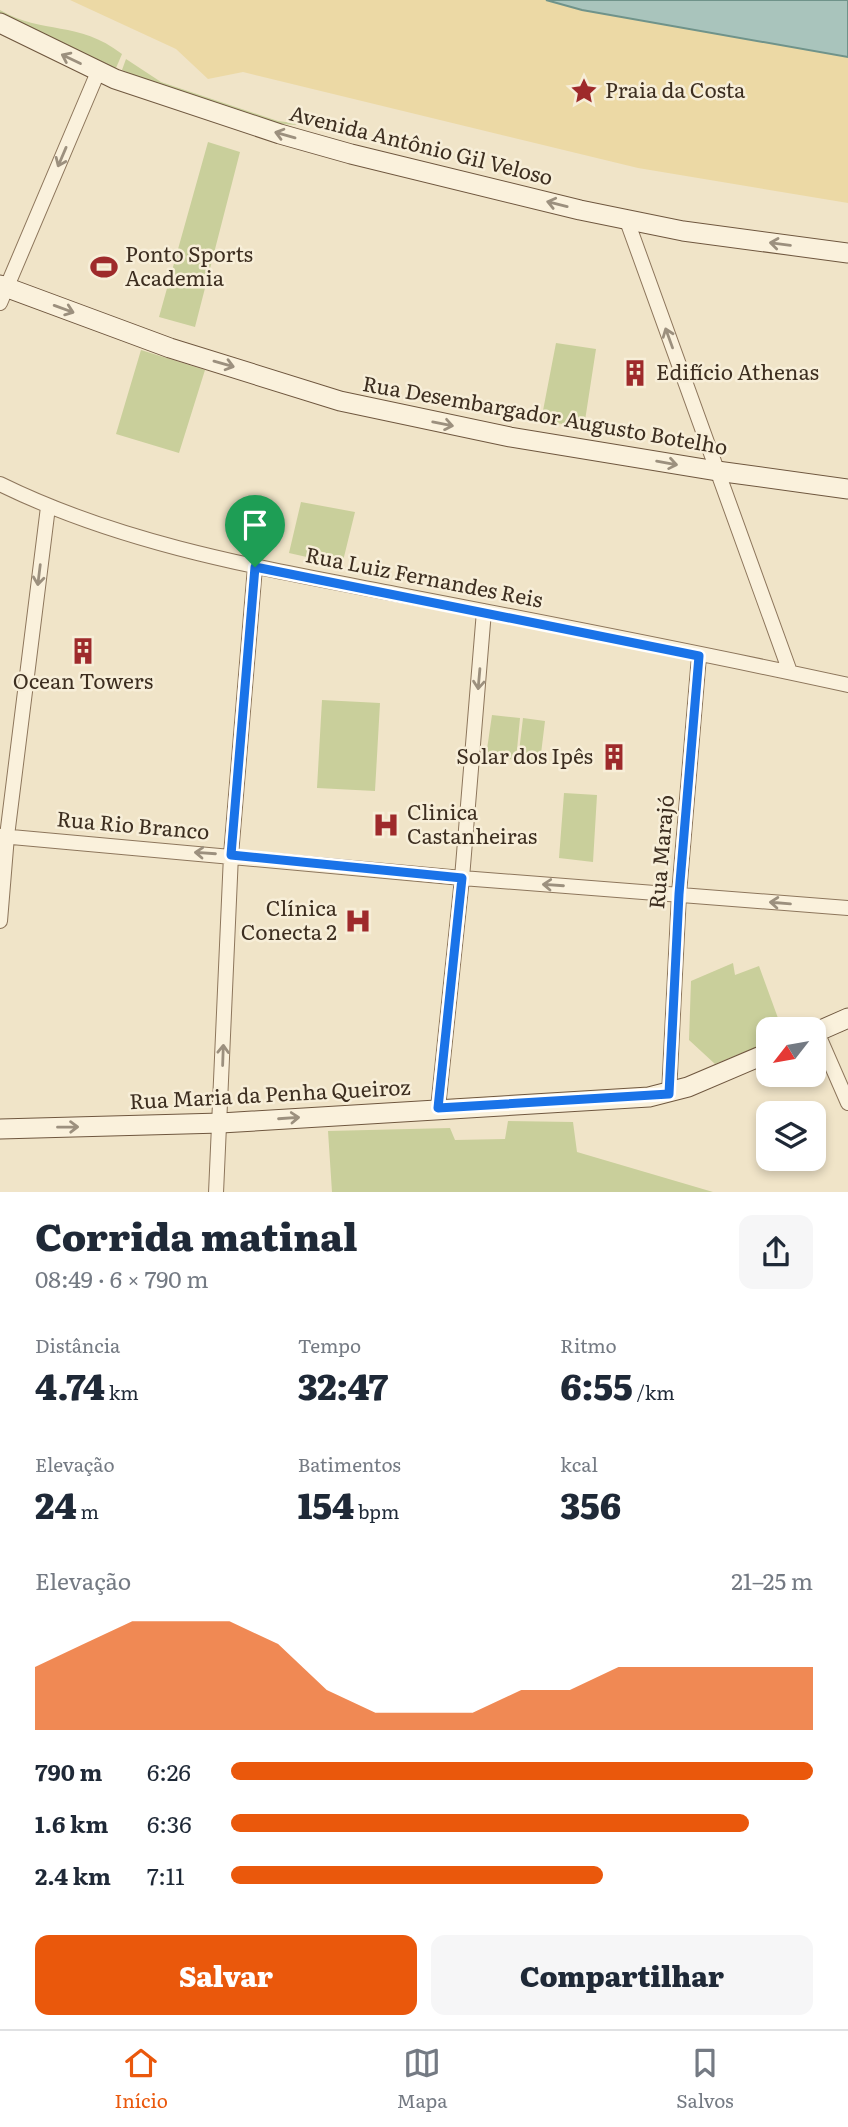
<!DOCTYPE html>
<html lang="pt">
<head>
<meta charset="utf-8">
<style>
	body { margin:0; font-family:Literata,serif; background:#f6f6f7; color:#1f2937; height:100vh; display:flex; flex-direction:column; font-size:26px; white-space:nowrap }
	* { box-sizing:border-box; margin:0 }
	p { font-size:23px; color:#747a83 }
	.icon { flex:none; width:38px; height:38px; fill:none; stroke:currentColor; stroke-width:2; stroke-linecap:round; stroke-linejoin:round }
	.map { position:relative; height:1192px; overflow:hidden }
	.side { display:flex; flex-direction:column; background:#fff; flex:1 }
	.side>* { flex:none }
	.needle { width:46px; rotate:239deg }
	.fabs { position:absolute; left:756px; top:1017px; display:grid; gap:14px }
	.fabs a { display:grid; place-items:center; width:70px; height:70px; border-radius:14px; background:#fff; box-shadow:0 4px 10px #0003; font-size:35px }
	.pin { position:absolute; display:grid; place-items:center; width:60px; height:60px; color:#fff; margin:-72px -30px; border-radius:50% 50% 50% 0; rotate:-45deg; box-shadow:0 0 7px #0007 }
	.pin .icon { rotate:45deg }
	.round { display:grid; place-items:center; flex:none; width:74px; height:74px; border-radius:14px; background:#f6f6f7 }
	.overview { display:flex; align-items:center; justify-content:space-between; height:119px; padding:0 35px }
	h1 { font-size:38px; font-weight:800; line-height:52px }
	.stats { display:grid; grid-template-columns:repeat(3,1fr); gap:10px; height:119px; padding:7px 35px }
	.stats div { display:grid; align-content:center }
	.stats b { font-size:35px; font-weight:800 }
	.stats small { font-size:19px; font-weight:400 }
	.stats p { font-size:19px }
	.chart { height:196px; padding:14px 35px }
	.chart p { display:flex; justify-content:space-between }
	.chart svg { width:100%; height:126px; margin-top:7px; fill:#ea580c; opacity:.7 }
	.action { display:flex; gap:14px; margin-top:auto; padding:14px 35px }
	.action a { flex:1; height:80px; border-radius:14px; background:#ea580c; color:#fff; font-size:28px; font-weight:800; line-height:80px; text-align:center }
	.action a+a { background:#f6f6f7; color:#1f2937 }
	ul { padding:0 35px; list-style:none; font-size:23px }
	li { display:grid; grid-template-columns:112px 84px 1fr; align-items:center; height:52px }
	li i { height:18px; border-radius:9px; background:#ea580c }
	.tab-bar { display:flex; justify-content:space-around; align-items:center; height:98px; border-top:2px solid #e0e1e3; background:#fff; font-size:19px; color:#747a83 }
	.tab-bar a { display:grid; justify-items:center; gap:4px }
	.tab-bar .current { color:#ea580c }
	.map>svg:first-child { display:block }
</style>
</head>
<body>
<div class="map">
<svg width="848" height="1193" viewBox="0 0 848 1193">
	<rect width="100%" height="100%" fill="#f0e4c8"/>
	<path fill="#c9cf9b" d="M0 10C43 35 78 20 122 54L116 68 6 18 0 15Z
		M126 59 161 82 278 121 301 124C271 131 154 84 122 70Z
		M208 142 240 152 195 327 159 317Z
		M556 343 596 349 584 427 541 421Z
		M141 350 205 370 179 453 116 434Z
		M301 502 355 512 342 565 289 553Z
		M322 700 380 703 375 791 317 788Z
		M492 715 520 718 516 760 486 756Z
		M523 718 545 721 540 762 518 760Z
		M564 793 597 795 593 862 559 858Z
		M733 963 735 975 759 966 782 1029H768V1042L715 1064 689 1040 691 981Z
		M508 1121 573 1122 577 1152 713 1192H332L328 1131 450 1128 455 1140 505 1139Z"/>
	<path fill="#ecd9a5" d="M70 0H546L582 10 848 57V203L638 168 243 72 208 79 176 49Z"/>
	<path fill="#a9c4bc" stroke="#6f938a" stroke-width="2" d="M546 0H848V57L582 10Z"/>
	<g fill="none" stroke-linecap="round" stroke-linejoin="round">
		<defs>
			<path id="street" d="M626 218 790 672
				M0 303 98 72
				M0 484C124 545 261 568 396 594 547 623 698 652 848 685
				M0 836 462 878 848 908
				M0 921 7 836 48 507
				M817 1032 848 1103
				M669 1094 679 894 699 656
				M438 1108 462 878 484 611
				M216 1193 231 855 255 567"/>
			<path id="secondary" d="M0 23 115 79 280 134 351 154 580 210 683 231 848 253
				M0 285 170 348 340 401 510 437 717 471 848 489
				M814 1033 848 1018
				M0 1129 221 1123 649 1097 688 1087 768 1053"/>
		</defs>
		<use href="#street" stroke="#8d765c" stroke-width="16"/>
		<use href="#secondary" stroke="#6f573f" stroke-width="21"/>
		<use href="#street" stroke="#faf1dc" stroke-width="14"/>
		<use href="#secondary" stroke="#faf1dc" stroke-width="19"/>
	</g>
	<defs><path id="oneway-shaft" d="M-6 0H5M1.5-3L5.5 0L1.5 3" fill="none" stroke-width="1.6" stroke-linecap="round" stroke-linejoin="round" transform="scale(1.75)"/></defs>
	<g stroke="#9c907e">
		<use href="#oneway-shaft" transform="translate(71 59) rotate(-154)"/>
		<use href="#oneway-shaft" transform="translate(285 135) rotate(-164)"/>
		<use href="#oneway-shaft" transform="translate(62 157) rotate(113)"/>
		<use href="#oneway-shaft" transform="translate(557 204) rotate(-166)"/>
		<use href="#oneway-shaft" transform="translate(780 244) rotate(-173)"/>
		<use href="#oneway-shaft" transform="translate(64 309) rotate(20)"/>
		<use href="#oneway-shaft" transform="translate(669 338) rotate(-110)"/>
		<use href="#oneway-shaft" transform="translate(224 364) rotate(16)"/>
		<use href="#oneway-shaft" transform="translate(443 424) rotate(11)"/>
		<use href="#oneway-shaft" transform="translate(667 463) rotate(10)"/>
		<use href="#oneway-shaft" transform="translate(39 575) rotate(97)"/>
		<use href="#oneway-shaft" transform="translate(479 679) rotate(95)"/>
		<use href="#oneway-shaft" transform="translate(205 853) rotate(-176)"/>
		<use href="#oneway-shaft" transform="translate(553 885) rotate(-176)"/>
		<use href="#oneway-shaft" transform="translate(780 903) rotate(-175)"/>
		<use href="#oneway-shaft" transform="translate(223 1055) rotate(-88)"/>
		<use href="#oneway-shaft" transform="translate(289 1118) rotate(-4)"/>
		<use href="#oneway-shaft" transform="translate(68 1127) rotate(-1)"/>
	</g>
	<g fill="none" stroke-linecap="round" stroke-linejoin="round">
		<defs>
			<path id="route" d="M255 567 699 656 679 894 669 1094 438 1108 462 878 231 855Z"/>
		</defs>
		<use href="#route" stroke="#fff" stroke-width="14"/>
		<use href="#route" stroke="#1a73e8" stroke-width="9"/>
	</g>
	<defs>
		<symbol id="sight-bare" viewBox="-9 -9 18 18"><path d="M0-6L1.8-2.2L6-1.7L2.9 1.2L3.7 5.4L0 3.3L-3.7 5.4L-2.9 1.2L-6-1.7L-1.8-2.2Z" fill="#9e2a2b" stroke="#f7eed8" stroke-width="2.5" paint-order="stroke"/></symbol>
		<symbol id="stadium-bare" viewBox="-9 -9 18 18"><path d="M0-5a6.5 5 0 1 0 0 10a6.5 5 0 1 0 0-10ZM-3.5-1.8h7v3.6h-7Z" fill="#9e2a2b" stroke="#f7eed8" stroke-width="2.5" paint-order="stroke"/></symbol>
		<symbol id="building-bare" viewBox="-9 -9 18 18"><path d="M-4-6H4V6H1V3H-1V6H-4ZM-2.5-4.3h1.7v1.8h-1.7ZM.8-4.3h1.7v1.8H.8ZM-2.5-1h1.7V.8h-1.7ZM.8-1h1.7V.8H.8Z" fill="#9e2a2b" stroke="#f7eed8" stroke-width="2.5" paint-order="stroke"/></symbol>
		<symbol id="hospital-bare" viewBox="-9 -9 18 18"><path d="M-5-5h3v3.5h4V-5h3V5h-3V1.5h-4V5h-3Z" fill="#9e2a2b" stroke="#f7eed8" stroke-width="2.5" paint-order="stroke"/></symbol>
	</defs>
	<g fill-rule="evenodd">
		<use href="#sight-bare" x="565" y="72" width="38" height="38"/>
		<use href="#stadium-bare" x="85" y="248" width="38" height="38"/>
		<use href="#building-bare" x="616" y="354" width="38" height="38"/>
		<use href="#building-bare" x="64" y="632" width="38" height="38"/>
		<use href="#building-bare" x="595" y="738" width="38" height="38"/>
		<use href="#hospital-bare" x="367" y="806" width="38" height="38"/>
		<use href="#hospital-bare" x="339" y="902" width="38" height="38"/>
	</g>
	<g text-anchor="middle" stroke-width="5" stroke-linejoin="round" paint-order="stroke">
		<g font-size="21" fill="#3d2e20" stroke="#f7eed8" text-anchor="start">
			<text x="605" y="98">Praia da Costa</text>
			<text x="125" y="262">Ponto Sports<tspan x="125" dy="24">Academia</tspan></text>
			<text x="656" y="380">Edifício Athenas</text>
			<text x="83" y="689" text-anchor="middle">Ocean Towers</text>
			<text x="593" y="764" text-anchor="end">Solar dos Ipês</text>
			<text x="407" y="820">Clinica<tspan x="407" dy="24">Castanheiras</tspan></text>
			<text x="337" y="916" text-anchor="end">Clínica<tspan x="337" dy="24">Conecta 2</tspan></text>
		</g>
		<g font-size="21" fill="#3d2e20" stroke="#f7eed8">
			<text transform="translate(421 146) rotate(14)" y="7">Avenida Antônio Gil Veloso</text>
			<text transform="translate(545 416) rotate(10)" y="7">Rua Desembargador Augusto Botelho</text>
			<text transform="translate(424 578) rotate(11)" y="7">Rua Luiz Fernandes Reis</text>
			<text transform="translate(133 826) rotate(5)" y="7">Rua Rio Branco</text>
			<text transform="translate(662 852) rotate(-85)" y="7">Rua Marajó</text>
			<text transform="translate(270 1095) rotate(-3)" y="7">Rua Maria da Penha Queiroz</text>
		</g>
	</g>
</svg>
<div class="fabs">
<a><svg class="needle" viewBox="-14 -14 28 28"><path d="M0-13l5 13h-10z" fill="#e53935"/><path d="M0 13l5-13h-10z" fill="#747a83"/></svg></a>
<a><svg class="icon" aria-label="layers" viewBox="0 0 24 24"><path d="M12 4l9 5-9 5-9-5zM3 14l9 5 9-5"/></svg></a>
</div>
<div class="pin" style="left:255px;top:567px;background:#1e9e55"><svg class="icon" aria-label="arrive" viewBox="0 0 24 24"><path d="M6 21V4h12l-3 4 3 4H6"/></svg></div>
</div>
<section class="side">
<div class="overview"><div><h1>Corrida matinal</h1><p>08:49 · 6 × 790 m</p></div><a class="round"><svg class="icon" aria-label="share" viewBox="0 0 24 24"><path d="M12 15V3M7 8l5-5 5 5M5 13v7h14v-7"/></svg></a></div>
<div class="stats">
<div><p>Distância</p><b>4.74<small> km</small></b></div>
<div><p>Tempo</p><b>32:47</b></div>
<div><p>Ritmo</p><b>6:55<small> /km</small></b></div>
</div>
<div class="stats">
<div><p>Elevação</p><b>24<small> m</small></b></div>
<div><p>Batimentos</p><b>154<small> bpm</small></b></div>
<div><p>kcal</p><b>356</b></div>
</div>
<div class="chart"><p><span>Elevação</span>21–25 m</p>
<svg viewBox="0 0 160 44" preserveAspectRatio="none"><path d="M0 44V22L10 14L20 6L30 6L40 6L50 14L60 30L70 38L80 38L90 38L100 30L110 30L120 22L130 22L140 22L150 22L160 22V44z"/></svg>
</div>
<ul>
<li><b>790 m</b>6:26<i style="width:100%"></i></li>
<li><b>1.6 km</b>6:36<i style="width:89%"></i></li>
<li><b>2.4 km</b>7:11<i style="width:64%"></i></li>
</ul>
<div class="action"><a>Salvar</a><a>Compartilhar</a></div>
</section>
<nav class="tab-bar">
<a class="current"><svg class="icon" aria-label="home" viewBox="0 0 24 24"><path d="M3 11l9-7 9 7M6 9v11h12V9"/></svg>Início</a>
<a><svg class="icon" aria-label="map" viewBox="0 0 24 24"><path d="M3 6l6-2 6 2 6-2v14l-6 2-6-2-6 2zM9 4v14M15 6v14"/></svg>Mapa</a>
<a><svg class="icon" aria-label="saved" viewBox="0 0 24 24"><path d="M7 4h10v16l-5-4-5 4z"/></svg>Salvos</a>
</nav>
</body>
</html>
